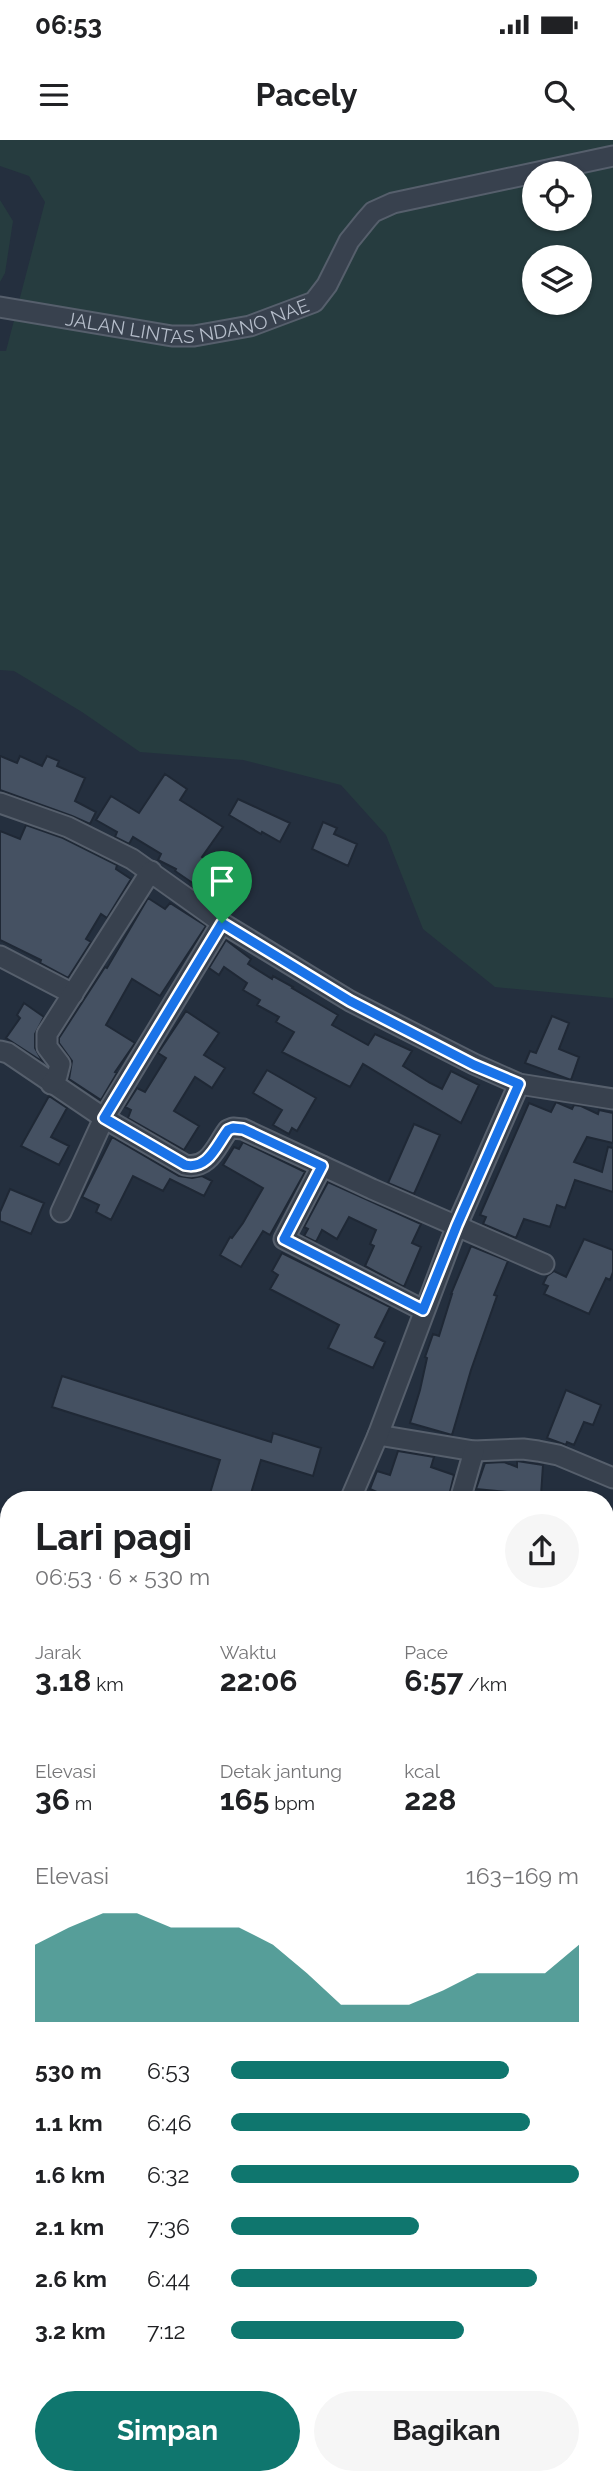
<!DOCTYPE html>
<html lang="id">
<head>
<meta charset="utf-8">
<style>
	body { margin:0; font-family:Raleway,sans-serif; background:#f6f6f6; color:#202124; height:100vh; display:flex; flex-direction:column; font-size:26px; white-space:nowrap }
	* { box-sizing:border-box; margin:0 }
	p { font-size:23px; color:#757577 }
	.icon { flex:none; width:38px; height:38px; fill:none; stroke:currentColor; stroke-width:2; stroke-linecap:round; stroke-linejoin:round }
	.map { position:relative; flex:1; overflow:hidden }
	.sheet { position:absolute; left:0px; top:1351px; width:614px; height:994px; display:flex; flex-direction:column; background:#fff; border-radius:28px 28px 0 0; box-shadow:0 2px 5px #0004 }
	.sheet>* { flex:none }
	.buttons { position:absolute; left:522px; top:21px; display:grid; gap:14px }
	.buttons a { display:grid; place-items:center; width:70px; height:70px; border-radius:50%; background:#fff; box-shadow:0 2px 5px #0004; font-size:35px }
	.pin { position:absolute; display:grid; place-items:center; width:60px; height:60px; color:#fff; margin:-72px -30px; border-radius:50% 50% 50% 0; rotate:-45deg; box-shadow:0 0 7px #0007 }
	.pin .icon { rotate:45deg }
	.round { display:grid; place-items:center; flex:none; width:74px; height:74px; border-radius:37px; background:#f6f6f6 }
	.headline { display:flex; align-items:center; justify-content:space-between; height:119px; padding:0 35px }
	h1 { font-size:38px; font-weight:700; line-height:52px }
	.stats { display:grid; grid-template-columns:repeat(3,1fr); gap:10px; height:119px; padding:7px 35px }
	.stats div { display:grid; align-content:center }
	.stats b { font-size:30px; font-weight:700 }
	.stats small { font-size:19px; font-weight:400 }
	.stats p { font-size:19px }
	.chart { height:196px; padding:14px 35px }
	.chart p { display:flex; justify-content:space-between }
	.chart svg { width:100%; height:126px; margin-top:7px; fill:#0f766e; opacity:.7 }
	.primary-button { display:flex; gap:14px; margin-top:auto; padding:14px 35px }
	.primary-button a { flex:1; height:80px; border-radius:42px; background:#0f766e; color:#fff; font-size:28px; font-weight:700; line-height:80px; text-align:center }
	.primary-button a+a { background:#f6f6f6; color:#202124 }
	ul { padding:0 35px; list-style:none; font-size:23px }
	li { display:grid; grid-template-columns:112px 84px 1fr; align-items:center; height:52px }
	li i { height:18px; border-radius:9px; background:#0f766e }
	.status { display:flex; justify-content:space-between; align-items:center; height:49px; padding:0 35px; background:#fff; direction:ltr }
	.status svg { height:19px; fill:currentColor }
	header { display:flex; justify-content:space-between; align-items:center; height:91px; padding:0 35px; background:#fff; font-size:32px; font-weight:700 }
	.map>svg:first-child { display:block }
</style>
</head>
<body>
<div class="status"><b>06:53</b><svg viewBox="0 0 49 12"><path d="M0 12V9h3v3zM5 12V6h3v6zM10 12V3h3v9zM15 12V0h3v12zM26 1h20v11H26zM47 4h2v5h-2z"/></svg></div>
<header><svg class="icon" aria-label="menu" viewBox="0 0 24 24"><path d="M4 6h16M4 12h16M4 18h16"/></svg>Pacely<svg class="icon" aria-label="search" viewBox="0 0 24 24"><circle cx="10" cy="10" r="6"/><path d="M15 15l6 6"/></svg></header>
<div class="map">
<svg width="613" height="2345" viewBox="0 0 613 2345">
	<rect width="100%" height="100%" fill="#242f3e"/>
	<path fill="#263c3f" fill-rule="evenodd" d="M0 0H613V858L495 847 423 789 386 695 341 645 243 620 140 612 82 572 14 531 0 530V211H6L45 62 29 36 0 26ZM534 33H579V79H534ZM534 117H579V163H534Z
		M0 60 13 81 5 133 0 142Z"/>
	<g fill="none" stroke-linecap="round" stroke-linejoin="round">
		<path stroke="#394c67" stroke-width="5" d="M0 1986 9 1988
			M606 2073 613 2077"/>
		<path stroke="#394c67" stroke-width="30" d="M606 2090 613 2085
			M291 2345 302 2336"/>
	</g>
	<path fill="#455162" stroke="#1f2835" stroke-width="2" d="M0 616 17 623 20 616 42 626 47 616 59 621 57 626 85 638 75 661 96 672 90 684 72 676 0 650Z
		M165 634 187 649 180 660 223 687 202 717 226 731 229 726 244 734 229 761 198 743 197 746 175 731 176 729 158 720 161 714 133 697 129 704 115 697 117 692 96 680 111 656 139 673Z
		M238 659 290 683 280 702 262 692 261 694 229 675Z
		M323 682 337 688 334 694 357 704 348 726 312 709Z
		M26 685 63 698 117 725 116 729 131 739 107 778 101 774 86 799 91 802 68 838 40 823 41 820 0 800V691L20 699Z
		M148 758 165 769 170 763 206 786 160 856 132 839 106 885 135 903 115 932 117 933 101 960 69 939 72 921 59 903V898L105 827 107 828Z
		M226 800 251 819 248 824 272 839 273 836 293 847 292 848 338 875 332 885 368 905 375 894 412 911 403 926 430 943 442 949 451 931 479 945 461 983 363 924 350 947 282 912 294 892 276 882 279 877 257 865 260 860 243 850 247 843 224 827 219 835 209 828Z
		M24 863 44 877 35 894V908L43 922 6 898 20 878 17 875Z
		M186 871 219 893 204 915 225 928 212 948 195 937 174 971 199 986 184 1010 128 978 131 970 125 967 137 948 145 952 166 918 158 913Z
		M552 876 569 883 559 909 579 917 571 940 525 923 530 911 536 913Z
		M267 930 316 958 297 991 292 988 289 994 273 985 282 970 253 953Z
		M49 956 67 968 51 997 69 1006 59 1025 21 1006Z
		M556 962 572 969 574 965 581 966 598 974 599 970 613 973V1003L587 997 574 1022 602 1032 608 1007 613 1008V1052L575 1040 565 1068 557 1065 550 1087 524 1079 516 1098 483 1084 486 1077 480 1075 529 963 551 972Z
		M414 984 440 995 414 1054 388 1043Z
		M112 997 179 1036 192 1038 202 1036 212 1041 204 1056 170 1039 163 1051 133 1036 111 1080 96 1072 99 1065 82 1057Z
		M243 1002 305 1032 270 1095 263 1091 241 1127 220 1115 230 1097 232 1098 243 1083 263 1048 223 1025 234 1007 239 1009Z
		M328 1042 421 1084 412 1103 421 1107 404 1147 365 1126 374 1106 370 1104 376 1090 349 1077 337 1099 322 1090 316 1102 304 1096 308 1089 304 1087Z
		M10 1049 44 1063 31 1094 0 1081V1072Z
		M584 1099 613 1110V1132L610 1140 606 1138 589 1174 544 1154 548 1146 543 1144 547 1136 554 1131 566 1137Z
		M471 1106 508 1121 494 1155 497 1156 471 1230 452 1295 410 1283 420 1250 427 1218 425 1217 433 1194 439 1196 452 1154H451Z
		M282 1113 390 1167 375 1197 385 1202 373 1228 328 1208 339 1185 270 1149 278 1135 272 1131Z
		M62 1236 271 1302 273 1293 321 1308 313 1336 261 1320 249 1360H208L220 1320 52 1267Z
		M566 1250 601 1265 593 1285 584 1282 574 1305 567 1302 566 1305 547 1298Z
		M398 1311 434 1317 431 1327 454 1335 448 1360H374L377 1352 370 1349 377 1331 390 1335Z
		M517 1321 543 1325 541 1355 476 1349 485 1323 504 1322 517 1327Z"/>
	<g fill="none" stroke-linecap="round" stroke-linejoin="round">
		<defs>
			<g id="minor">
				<path id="s1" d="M0 167 172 196H194L250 186 314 162 327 145 349 101 366 80 373 72 393 63 613 16"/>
				<path d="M0 663 68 687 132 719 222 783 350 861 474 924 519 944 613 959"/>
				<path d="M0 816 73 854"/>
				<path d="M0 911 8 913 104 978 185 1025C209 1030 216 1006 228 990L233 988 243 989 372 1049 544 1124"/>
				<path d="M51 944 57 936 60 924 47 907V894L151 731"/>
				<path d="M322 1026 284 1099 423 1170"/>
				<path d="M61 1072 104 978 222 783"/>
				<path d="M378 1295 474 1311 523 1309 538 1311 558 1315 613 1338"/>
				<path d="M350 1360 378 1295 457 1085 519 944"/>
				<path d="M460 1360 474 1311"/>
				<path d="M606 1659 613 1661"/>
				<path d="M0 2166 9 2148"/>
				<path d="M0 2197H9"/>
				<path d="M0 2269 9 2271"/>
				<path d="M606 2287 613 2289"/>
				<path d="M248 2336 254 2341"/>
				<path d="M481 2342 492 2345"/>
			</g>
			<path id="major" d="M0 1860 9 1864
				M606 1987 613 1989"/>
		</defs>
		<use href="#minor" stroke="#565f6c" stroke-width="23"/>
		<use href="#major" stroke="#414a57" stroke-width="28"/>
		<use href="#minor" stroke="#38414e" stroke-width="19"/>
		<use href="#major" stroke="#56606e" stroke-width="24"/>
	</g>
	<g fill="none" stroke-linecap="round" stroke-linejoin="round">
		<defs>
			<path id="route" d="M222 783 350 861 474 925 519 944 457 1085 423 1170 284 1099 322 1026 243 989 233 988 228 990C216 1006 208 1030 185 1025L104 978Z"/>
		</defs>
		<use href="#route" stroke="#fff" stroke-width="14"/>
		<use href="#route" stroke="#1a73e8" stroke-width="9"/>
	</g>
	<g text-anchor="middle" stroke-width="7" stroke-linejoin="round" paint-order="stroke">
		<g font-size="19" fill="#b4bcc9" stroke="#1d2633">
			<text dy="7" stroke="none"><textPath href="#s1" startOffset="191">JALAN LINTAS NDANO NAE</textPath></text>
		</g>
	</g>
</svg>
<div class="buttons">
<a><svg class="icon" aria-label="locate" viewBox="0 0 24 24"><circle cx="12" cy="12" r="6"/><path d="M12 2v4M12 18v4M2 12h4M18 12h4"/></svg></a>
<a><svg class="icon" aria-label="layers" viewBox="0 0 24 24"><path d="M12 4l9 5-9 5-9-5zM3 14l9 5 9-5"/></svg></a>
</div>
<div class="pin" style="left:222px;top:783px;background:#1e9e55"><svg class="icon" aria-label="arrive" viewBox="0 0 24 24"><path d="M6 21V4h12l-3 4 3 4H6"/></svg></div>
<section class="sheet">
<div class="headline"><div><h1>Lari pagi</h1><p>06:53 · 6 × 530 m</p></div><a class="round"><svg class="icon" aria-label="share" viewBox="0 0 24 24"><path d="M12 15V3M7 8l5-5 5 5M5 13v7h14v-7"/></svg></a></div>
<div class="stats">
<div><p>Jarak</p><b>3.18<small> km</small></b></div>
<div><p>Waktu</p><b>22:06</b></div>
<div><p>Pace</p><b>6:57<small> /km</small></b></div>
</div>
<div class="stats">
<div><p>Elevasi</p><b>36<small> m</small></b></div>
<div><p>Detak jantung</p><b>165<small> bpm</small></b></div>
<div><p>kcal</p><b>228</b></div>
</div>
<div class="chart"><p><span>Elevasi</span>163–169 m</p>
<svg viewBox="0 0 160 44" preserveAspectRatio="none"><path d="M0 44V17L10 11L20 6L30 6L40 11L50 11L60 11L70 17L80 27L90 38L100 38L110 38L120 33L130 27L140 27L150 27L160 17V44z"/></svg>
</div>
<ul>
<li><b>530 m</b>6:53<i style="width:80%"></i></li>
<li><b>1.1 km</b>6:46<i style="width:86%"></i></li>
<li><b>1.6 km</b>6:32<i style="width:100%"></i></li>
<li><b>2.1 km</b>7:36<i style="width:54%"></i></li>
<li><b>2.6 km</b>6:44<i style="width:88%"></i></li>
<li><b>3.2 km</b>7:12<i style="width:67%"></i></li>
</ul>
<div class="primary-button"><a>Simpan</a><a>Bagikan</a></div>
</section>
</div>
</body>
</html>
